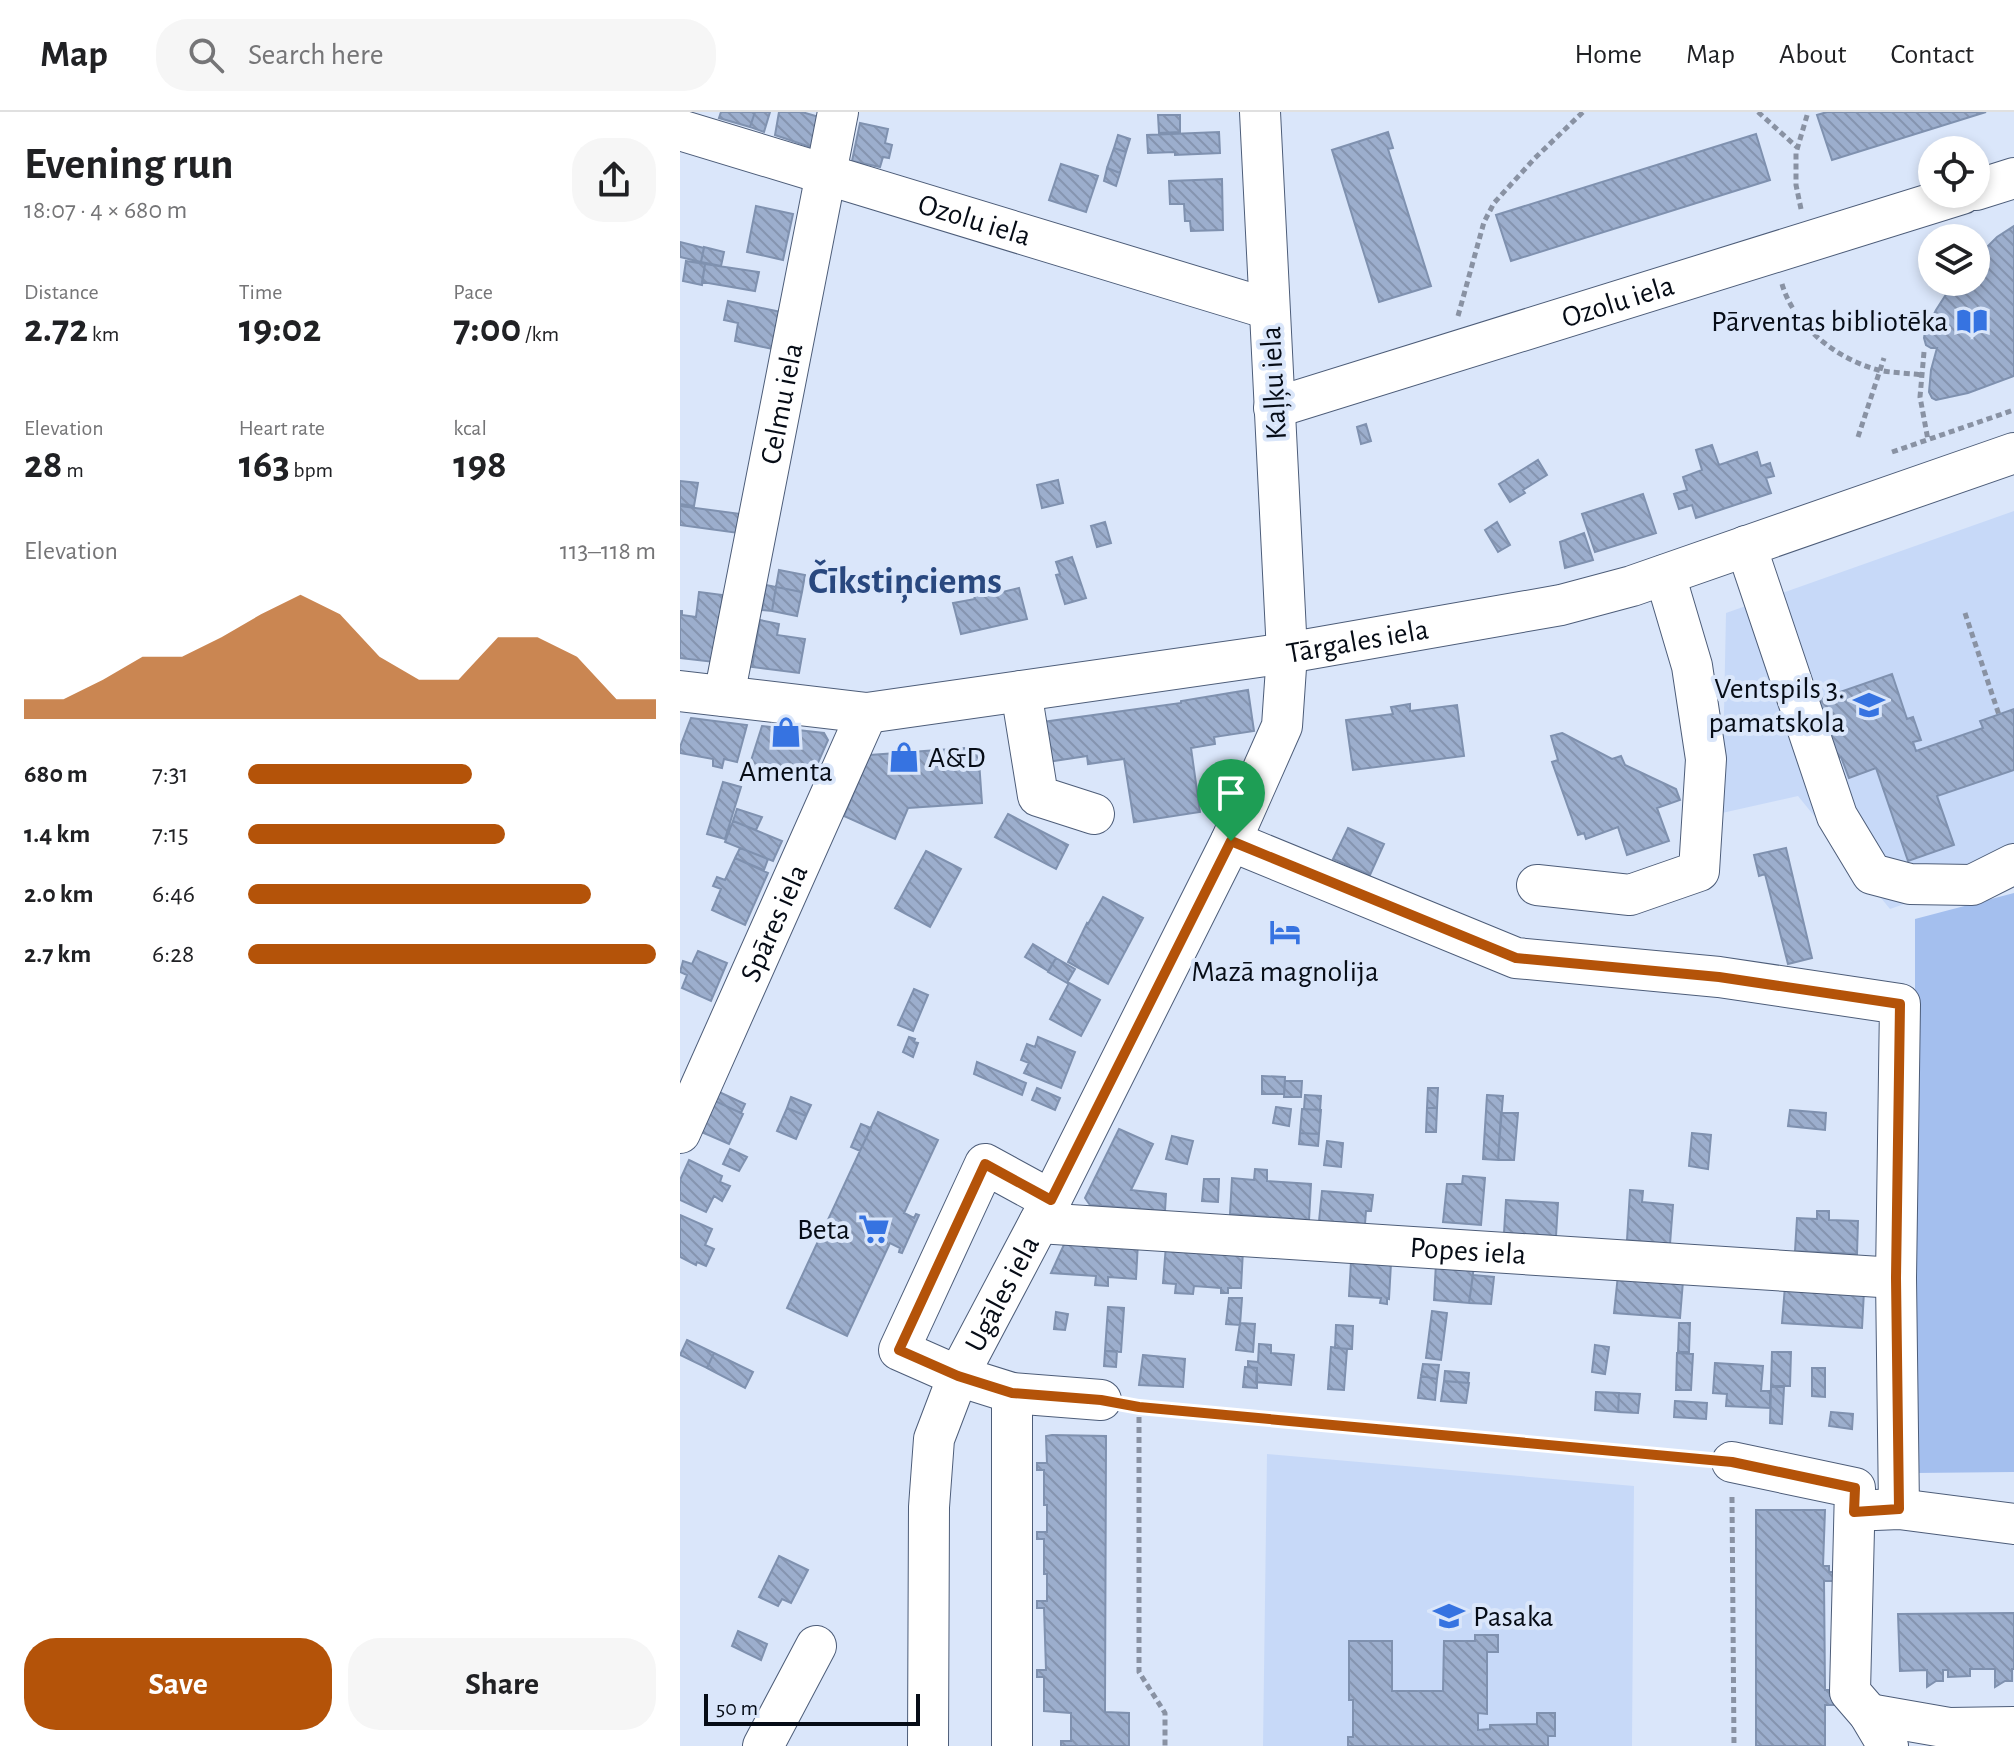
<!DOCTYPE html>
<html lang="en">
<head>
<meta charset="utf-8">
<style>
	body { margin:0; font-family:"Alegreya Sans",sans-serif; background:#f6f6f6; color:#202124; height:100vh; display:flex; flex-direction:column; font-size:30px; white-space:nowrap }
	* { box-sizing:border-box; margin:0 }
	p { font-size:26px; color:#757577 }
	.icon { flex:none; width:44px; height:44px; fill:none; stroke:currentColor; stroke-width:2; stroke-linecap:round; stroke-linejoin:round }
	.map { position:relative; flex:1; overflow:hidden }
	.details { display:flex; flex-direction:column; background:#fff; width:680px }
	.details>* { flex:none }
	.controls { position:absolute; left:1238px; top:24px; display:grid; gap:16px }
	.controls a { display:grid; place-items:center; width:72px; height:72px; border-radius:50%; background:#fff; box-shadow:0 4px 12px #0003; font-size:40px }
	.scale { position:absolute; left:24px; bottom:20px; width:216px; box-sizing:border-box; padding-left:8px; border:4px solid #060c16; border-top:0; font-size:22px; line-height:28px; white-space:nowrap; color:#060c16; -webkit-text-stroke:6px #dae6fa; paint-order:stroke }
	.pin { position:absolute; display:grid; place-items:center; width:68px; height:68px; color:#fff; margin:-82px -34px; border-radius:50% 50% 50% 0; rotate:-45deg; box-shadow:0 0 8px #0007 }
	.pin .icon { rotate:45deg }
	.round { display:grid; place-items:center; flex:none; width:84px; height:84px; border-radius:32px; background:#f6f6f6 }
	.overview { display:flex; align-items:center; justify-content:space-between; height:136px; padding:0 24px }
	h1 { font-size:44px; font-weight:700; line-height:60px }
	.stats { display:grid; grid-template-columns:repeat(3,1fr); gap:12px; height:136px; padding:8px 24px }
	.stats div { display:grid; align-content:center }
	.stats b { font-size:40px; font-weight:700 }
	.stats small { font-size:22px; font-weight:400 }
	.stats p { font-size:22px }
	.chart { height:224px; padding:16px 24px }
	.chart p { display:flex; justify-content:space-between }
	.chart svg { width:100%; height:144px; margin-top:8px; fill:#b45309; opacity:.7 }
	.action { display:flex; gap:16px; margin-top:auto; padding:16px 24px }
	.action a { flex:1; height:92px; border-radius:32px; background:#b45309; color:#fff; font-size:32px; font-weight:700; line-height:92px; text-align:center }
	.action a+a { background:#f6f6f6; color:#202124 }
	ul { padding:0 24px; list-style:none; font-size:26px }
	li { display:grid; grid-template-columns:128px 96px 1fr; align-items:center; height:60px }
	li i { height:20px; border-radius:10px; background:#b45309 }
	header { display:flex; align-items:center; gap:48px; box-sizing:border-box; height:112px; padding:0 40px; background:#fff; border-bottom:2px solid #e0e0e0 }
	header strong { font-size:38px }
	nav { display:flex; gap:44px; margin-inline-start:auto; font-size:28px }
	.search { width:560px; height:72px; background:#f6f6f6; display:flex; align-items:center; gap:20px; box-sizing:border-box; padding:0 28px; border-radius:32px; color:#757577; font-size:30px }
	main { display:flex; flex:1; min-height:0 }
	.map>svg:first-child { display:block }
</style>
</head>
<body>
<header>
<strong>Map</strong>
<div class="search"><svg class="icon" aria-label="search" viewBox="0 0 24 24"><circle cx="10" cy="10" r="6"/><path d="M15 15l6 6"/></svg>Search here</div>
<nav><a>Home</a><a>Map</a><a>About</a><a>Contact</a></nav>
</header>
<main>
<section class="details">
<div class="overview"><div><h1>Evening run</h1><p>18:07 · 4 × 680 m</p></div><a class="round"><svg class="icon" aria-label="share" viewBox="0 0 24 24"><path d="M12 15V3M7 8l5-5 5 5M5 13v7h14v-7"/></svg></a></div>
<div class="stats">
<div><p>Distance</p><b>2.72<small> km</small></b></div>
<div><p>Time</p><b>19:02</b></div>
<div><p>Pace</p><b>7:00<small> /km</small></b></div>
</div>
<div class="stats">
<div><p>Elevation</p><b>28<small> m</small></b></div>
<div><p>Heart rate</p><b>163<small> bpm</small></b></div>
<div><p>kcal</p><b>198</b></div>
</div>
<div class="chart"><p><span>Elevation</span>113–118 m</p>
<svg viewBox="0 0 160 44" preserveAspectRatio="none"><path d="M0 44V38L10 38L20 32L30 25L40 25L50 19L60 12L70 6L80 12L90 25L100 32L110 32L120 19L130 19L140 25L150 38L160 38V44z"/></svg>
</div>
<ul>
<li><b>680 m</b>7:31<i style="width:55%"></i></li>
<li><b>1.4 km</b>7:15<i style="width:63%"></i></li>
<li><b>2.0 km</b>6:46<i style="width:84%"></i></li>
<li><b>2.7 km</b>6:28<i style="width:100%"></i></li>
</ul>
<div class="action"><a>Save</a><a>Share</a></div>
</section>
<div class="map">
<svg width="1334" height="1634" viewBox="0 0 1334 1634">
	<defs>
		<pattern id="building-back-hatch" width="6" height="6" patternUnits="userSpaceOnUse" patternTransform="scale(2)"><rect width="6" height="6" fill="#9caecd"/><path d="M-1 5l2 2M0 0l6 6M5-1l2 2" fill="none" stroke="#8594af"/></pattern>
	</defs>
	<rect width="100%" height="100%" fill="#dae6fa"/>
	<path fill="#c7d9f8" d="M1334 399V753L1210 797 1118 684 1042 701 1046 501Z
		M587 1342 954 1374 952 1634H583Z"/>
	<path fill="#a4bfee" d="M1334 781V1360L1235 1361V807Z"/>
	<path fill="url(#building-back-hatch)" stroke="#7f91af" stroke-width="2" d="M41 0H75L70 15 39 6Z
		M75 0H90L84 20 70 15Z
		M99 0H122L139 5 133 36 95 23Z
		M1147 0H1306L1152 48 1137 3Z
		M478 3H500V20L479 21Z
		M180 11 208 17 205 31 212 33 209 46 203 45 200 55 172 49Z
		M539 20 540 41 495 43V40L468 41 467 23Z
		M708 20 713 36 708 37 751 174 699 190 652 38Z
		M1076 22 1090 68 831 149 816 103Z
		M438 23 450 27 446 40 434 36Z
		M434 36 446 40 440 61 427 56Z
		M381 52 418 64 406 100 369 88Z
		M427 56 440 61 436 74 424 69Z
		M542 67 543 118 511 119 510 109H505L504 92H490L489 69Z
		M76 94 113 102 103 148 67 140Z
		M1334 114V264L1288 281 1256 288 1252 286 1249 280 1251 258 1257 236H1251L1246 233 1244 226 1245 220 1256 198 1274 170H1296V146L1317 125Z
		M0 130 24 136 21 150 0 145Z
		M24 135 44 140 41 154 21 150Z
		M6 149 25 152 22 173 3 169Z
		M25 152 79 160 75 179 22 170Z
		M48 189 101 200 93 237 55 229 58 211 44 208Z
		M686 312 691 329 681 332 677 315Z
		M1032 333 1039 353 1077 340 1081 354 1090 351 1094 364 1086 366 1091 381 1016 406 1012 393 999 397 994 382 1007 378 1003 365 1022 358 1016 338Z
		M858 348 867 363 843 378 845 381 830 390 819 372Z
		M378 368 383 391 362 396 357 373Z
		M0 369 18 371 14 394 0 392Z
		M963 382 976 421 915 440 902 402Z
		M0 394 61 402 58 421 0 413Z
		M425 410 431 431 417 435 411 414Z
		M817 410 830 433 818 440 805 418Z
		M904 421 913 448 885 456 880 430Z
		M392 445 406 486 385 492 376 463 380 462 376 450Z
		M99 458 125 463 122 480 96 475Z
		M86 473 96 475 92 499 82 498Z
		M308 473 310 483 339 476 347 507 281 522 273 491 295 487 292 477Z
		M96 475 122 480 117 504 92 499Z
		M19 480 43 483 34 550 0 546V499H2V503L16 505Z
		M80 508 99 512 97 523 125 527 119 561 72 555Z
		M1212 562 1227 607 1233 605 1241 628 1233 630 1236 639 1303 616 1300 609 1334 597V658L1257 684 1274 733 1228 749 1196 656 1169 666 1161 645 1152 648 1128 591Z
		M568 578 574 619 534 625 535 632 511 636 520 700 454 710 444 647 408 652 407 644 361 651 363 610 501 591V589Z
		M730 592V599L777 593 784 644 673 658 666 608 713 602 711 595Z
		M11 606 67 613 57 650 44 647 42 656 33 654V647L0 641V635Z
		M82 614 144 621 148 628 133 662 69 655Z
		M882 621 932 647 941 644 945 653 996 677 1000 688 977 696 989 729 947 743 938 715 906 727 904 721 898 723 872 650 878 648 871 624Z
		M298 635 302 691 228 696 215 727 164 704 190 643Z
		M43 670 61 675 45 727 27 722Z
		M57 697 82 705 76 718 53 709Z
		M328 702 388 733 376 757 315 725Z
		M53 709 102 729 93 749 45 730Z
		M668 716 704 732 690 763 653 747Z
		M60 736 88 747 84 758 55 746Z
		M1106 736 1132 846 1108 852 1085 762 1079 764 1074 743Z
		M246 739 281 757 250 815 215 796Z
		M55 746 88 761 65 813 32 798 41 777 33 774 37 765 45 768Z
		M423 785 463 806 428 872 388 850 407 811 408 812Z
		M353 832 376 846 368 859 345 845Z
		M18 839 47 851 31 889 2 876 7 863 0 860 3 849 12 852Z
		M376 846 395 857 387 871 368 860Z
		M389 871 420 888 401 924 370 907Z
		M234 877 248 883 233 919 218 913Z
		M229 925 235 927 234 930 238 931 233 945 223 940Z
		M358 925 395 940 381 976 344 961 349 951 341 948 347 932 355 935Z
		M297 950 346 971 342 983 294 962Z
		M582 964 605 965 604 982H582Z
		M605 969H622L621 985H604Z
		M357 976 380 986 375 998 352 988Z
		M748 976H758L757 996H747Z
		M37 979 65 992 61 1001 33 988Z
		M625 983 641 984 640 998 624 997Z
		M807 983 823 984 818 1048 803 1047Z
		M111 985 131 993 126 1004 107 996Z
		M33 988 63 1002 49 1032 19 1019Z
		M596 995 611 997 609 1014 593 1011Z
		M107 996 126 1004 116 1027 97 1019Z
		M747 996H757L756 1020H746Z
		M622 997 641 998 639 1022 620 1021Z
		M1110 998 1146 1001 1145 1018 1108 1014Z
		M198 1000 258 1028 224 1101 234 1106 236 1102 239 1103 222 1141 219 1140 220 1136 210 1131 167 1224 107 1196Z
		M821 1001H838L834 1048H818Z
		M181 1012 191 1016 180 1039 171 1035Z
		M439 1017 473 1032 451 1078 486 1082 485 1099 410 1093 405 1086Z
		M620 1021 639 1022 638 1034 619 1032Z
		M1012 1021 1031 1023 1028 1057 1009 1054Z
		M492 1024 513 1029 507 1052 486 1047Z
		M647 1029 663 1031 661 1055 644 1053Z
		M50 1037 67 1045 59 1059 43 1052Z
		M9 1048 42 1064 40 1070 50 1074 42 1089 34 1084 26 1100 0 1088V1068Z
		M575 1057 587 1058V1069L631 1072 629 1108 550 1102 552 1066 574 1068Z
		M783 1064 805 1066 801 1113 763 1110 767 1072H782Z
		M524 1067H539L538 1090 522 1089Z
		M950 1078 963 1079 962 1090 993 1093 990 1132 947 1128Z
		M642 1079 693 1083 691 1099H686L685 1112 639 1109Z
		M826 1088 878 1091 876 1124 824 1121Z
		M1137 1099H1149V1108L1178 1109 1177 1142 1115 1139 1117 1106 1137 1107Z
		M0 1103 32 1117 25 1133 34 1137 26 1154 17 1150 16 1153 0 1145Z
		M387 1126 458 1130 456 1167 428 1165V1174L415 1173 416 1164 371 1161Z
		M486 1133 563 1138 561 1176H548V1181H541V1176L514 1174 513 1182 495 1181 496 1172 483 1171Z
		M671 1149 711 1151 709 1187 707 1186V1192L700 1191 701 1186 669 1184Z
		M756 1151 794 1154 789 1191 754 1188Z
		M793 1163 814 1165 811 1192 789 1191Z
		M938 1163 1003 1169 1000 1206 934 1201Z
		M1105 1174 1184 1179 1182 1216 1102 1211Z
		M549 1186H562L560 1213 546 1212Z
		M428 1195 444 1196 441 1240 425 1239Z
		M752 1199 767 1201 761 1248 746 1246Z
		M376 1200 388 1202 385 1218 374 1217Z
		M560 1211 575 1212 573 1240 556 1238Z
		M999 1211H1010L1009 1240H998Z
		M656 1213 673 1214 672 1237 655 1236Z
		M7 1228 34 1241 27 1256 0 1243Z
		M579 1232 591 1233V1241L614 1243 611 1273 576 1270 577 1256 568 1255V1249L578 1250Z
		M915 1233 929 1235 925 1262 912 1260Z
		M651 1235 667 1237 664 1278 648 1277Z
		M425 1239H437L436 1255 424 1254Z
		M1092 1240H1111L1110 1274H1091Z
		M34 1241 73 1260 65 1276 27 1256Z
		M997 1241 1013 1242 1011 1278H996Z
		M463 1243 505 1247 503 1275 459 1273Z
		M1035 1251 1083 1254 1081 1279H1090V1296L1046 1294 1047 1282 1033 1281Z
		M743 1252 759 1253 757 1267 741 1264Z
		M565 1255 577 1256V1276L563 1275Z
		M1132 1256H1145V1285L1132 1284Z
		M765 1259 789 1261 788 1271 764 1269Z
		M741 1264 757 1267 755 1288 738 1286Z
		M764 1269 789 1271 786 1291 761 1289Z
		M1091 1275H1104L1102 1312 1090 1311Z
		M916 1280 939 1281 938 1300 915 1298Z
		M939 1281 960 1282 958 1301 938 1300Z
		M995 1289 1027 1291 1026 1307 994 1305Z
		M1151 1300 1173 1302 1172 1317 1149 1314Z
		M372 1323 426 1324 425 1600 449 1601V1634H381V1629H391V1601L364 1599V1565H357V1558H366L364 1496H357V1489H367V1462H364V1427H357V1420H367V1393H364V1358H357V1351H367L366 1324Z
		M1076 1398H1145L1143 1454H1149V1460H1154V1469H1144L1145 1578H1149L1150 1584H1154V1593H1145V1634H1076Z
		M99 1444 128 1458 111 1491 102 1487 98 1494 79 1485Z
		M1334 1501V1557H1332V1569H1325L1315 1575V1557H1290V1564L1268 1565V1558H1263V1569H1256L1247 1575V1558L1220 1559 1218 1502Z
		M58 1519 87 1532 81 1548 52 1534Z
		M795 1523H818V1540H807V1602L798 1601V1618L810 1617V1613L857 1612V1601H875V1624H868V1634H668V1625H673V1588H669V1529H712V1579H763L764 1529H795Z"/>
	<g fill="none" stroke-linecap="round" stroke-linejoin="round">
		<defs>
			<g id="minor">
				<path id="s1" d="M0 18 589 197"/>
				<path d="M1296 78 1334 66"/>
				<path id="s2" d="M594 296 1282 82"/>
				<path d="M1066 434 1157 704 1192 762 1230 772 1292 773 1334 752"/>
				<path id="s3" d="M0 579 187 601 607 541 881 493 952 474 1334 341"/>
				<path d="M341 579 358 684 414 702"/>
				<path id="s4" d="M44 584 158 0"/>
				<path d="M551 729 836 846 1039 865 1220 892 1216 1166 1219 1397"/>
				<path d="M857 773 950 783 1019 759 1026 647 1012 554 985 463"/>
				<path id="s5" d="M0 1021 187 601"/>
				<path d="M371 1088 305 1052 219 1238 278 1264 332 1281 421 1288"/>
				<path id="s6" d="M359 1111 1216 1166"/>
				<path d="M332 1281V1634"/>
				<path d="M1052 1350 1175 1376 1170 1580 1189 1602 1208 1634"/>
				<path d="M1195 1398 1219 1397 1334 1412"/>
				<path d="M1189 1602 1269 1616 1334 1615"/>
				<path d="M83 1634 136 1534"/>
				<path id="s7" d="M248 1634 249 1395 254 1327 278 1264 371 1088 551 729 602 614 607 541 580 0"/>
			</g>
		</defs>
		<use href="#minor" stroke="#4d5d79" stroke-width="42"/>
		<path stroke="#8992a3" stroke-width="5" stroke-dasharray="6 4" stroke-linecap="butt" d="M1078 0 1118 36
			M1121 97 1116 73V41L1128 0
			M1102 172C1114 214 1157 247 1198 258 1212 261 1228 261 1242 263
			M778 204 804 110 814 91 855 46 903 0
			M1244 240 1240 285 1248 328
			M1178 325 1204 246
			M1212 340 1334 298
			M1285 501 1319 603
			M454 1294 1021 1347
			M459 1295V1560L485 1601V1634
			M1052 1385 1054 1634"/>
		<use href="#minor" stroke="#fff" stroke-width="40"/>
	</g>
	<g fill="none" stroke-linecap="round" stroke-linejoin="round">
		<defs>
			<path id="route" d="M551 729 836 846 1039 865 1220 892 1216 1166 1219 1397 1174 1400 1175 1376 1052 1350 459 1295 421 1288 332 1281 278 1264 219 1238 305 1052 371 1088Z"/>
		</defs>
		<use href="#route" stroke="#fff" stroke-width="16"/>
		<use href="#route" stroke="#b45309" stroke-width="10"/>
	</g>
	<defs>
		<symbol id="library-bare" viewBox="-9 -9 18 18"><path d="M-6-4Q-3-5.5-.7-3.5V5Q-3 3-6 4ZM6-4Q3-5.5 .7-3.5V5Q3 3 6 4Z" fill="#3673e1" stroke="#dae6fa" stroke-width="2.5" paint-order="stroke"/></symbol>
		<symbol id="school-bare" viewBox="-9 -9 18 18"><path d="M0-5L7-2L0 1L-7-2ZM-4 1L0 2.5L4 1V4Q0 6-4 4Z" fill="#3673e1" stroke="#dae6fa" stroke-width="2.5" paint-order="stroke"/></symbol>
		<symbol id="shop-bare" viewBox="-9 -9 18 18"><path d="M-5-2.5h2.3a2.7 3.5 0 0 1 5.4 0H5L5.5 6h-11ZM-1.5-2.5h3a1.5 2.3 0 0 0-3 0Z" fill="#3673e1" stroke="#dae6fa" stroke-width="2.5" paint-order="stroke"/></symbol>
		<symbol id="hotel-bare" viewBox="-9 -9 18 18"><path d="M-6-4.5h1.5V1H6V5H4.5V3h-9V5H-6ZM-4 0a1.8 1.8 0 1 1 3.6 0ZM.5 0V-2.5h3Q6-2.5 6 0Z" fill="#3673e1" stroke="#dae6fa" stroke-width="2.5" paint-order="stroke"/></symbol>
		<symbol id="supermarket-bare" viewBox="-9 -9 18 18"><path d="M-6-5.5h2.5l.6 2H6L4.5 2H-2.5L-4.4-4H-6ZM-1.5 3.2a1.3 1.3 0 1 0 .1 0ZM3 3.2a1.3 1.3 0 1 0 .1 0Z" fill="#3673e1" stroke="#dae6fa" stroke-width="2.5" paint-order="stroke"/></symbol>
	</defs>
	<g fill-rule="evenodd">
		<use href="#library-bare" x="1270" y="187" width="44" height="44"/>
		<use href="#school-bare" x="1167" y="571" width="44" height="44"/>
		<use href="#shop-bare" x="84" y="598" width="44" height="44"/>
		<use href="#shop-bare" x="202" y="623" width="44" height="44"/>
		<use href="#hotel-bare" x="583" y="798" width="44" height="44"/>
		<use href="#supermarket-bare" x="172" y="1095" width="44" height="44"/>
		<use href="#school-bare" x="747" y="1482" width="44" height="44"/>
	</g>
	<g text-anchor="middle" stroke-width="8" stroke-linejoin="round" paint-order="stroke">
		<g font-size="30" fill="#060c16" stroke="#dae6fa">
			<text dy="10" stroke="none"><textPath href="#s1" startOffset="308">Ozolu iela</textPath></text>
			<text dy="10" stroke="none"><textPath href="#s2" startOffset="360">Ozolu iela</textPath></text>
			<text transform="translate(593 271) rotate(-93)" y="10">Kaļķu iela</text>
			<text dy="10" stroke="none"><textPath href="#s4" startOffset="298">Celmu iela</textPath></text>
			<text dy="10" stroke="none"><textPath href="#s3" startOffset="684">Tārgales iela</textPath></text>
			<text dy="10" stroke="none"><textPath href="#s5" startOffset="230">Spāres iela</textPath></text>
			<text dy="10" stroke="none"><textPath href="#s6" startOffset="430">Popes iela</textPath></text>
			<text dy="10" stroke="none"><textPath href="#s7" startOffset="468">Ugāles iela</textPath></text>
		</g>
		<g font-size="30" fill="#060c16" stroke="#dae6fa" text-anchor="end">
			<text x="1268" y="219">Pārventas bibliotēka</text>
			<text x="1165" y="586">Ventspils 3.<tspan x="1165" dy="34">pamatskola</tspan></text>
			<text x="248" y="655" text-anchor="start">A&amp;D</text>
			<text x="106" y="669" text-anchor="middle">Amenta</text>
			<text x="605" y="869" text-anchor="middle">Mazā magnolija</text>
			<text x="170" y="1127">Beta</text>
			<text x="793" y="1514" text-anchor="start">Pasaka</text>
		</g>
		<g font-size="38" font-weight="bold" fill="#29487f" stroke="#dae6fa">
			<text x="225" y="481">Čīkstiņciems</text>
		</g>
	</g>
</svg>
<div class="controls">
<a><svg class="icon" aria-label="locate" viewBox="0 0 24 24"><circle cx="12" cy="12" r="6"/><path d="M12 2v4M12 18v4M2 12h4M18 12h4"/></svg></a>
<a><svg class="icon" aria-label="layers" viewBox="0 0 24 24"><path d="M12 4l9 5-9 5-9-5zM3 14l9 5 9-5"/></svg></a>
</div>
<div class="scale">50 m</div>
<div class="pin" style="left:551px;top:729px;background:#1e9e55"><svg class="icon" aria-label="arrive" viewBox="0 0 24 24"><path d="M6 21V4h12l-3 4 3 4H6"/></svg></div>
</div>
</main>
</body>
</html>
